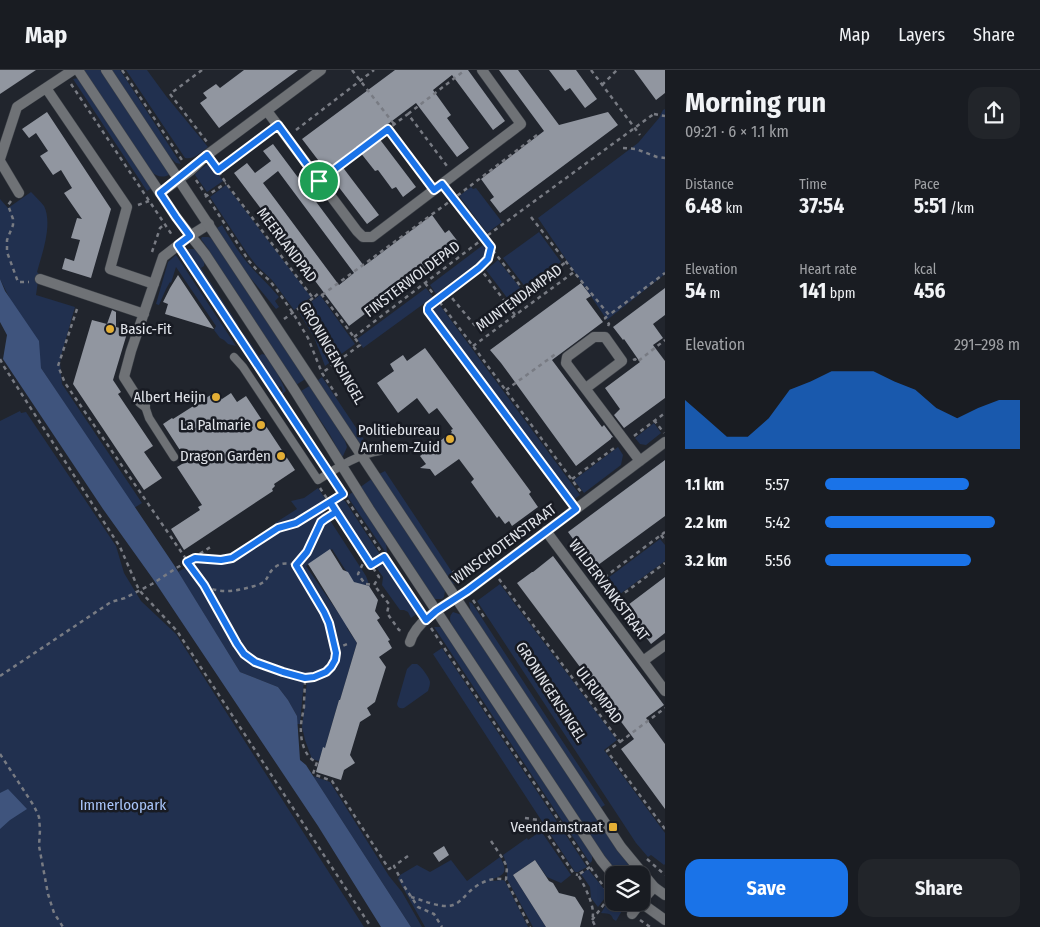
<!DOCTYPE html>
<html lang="en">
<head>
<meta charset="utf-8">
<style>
	body { margin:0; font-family:"Fira Sans Condensed",sans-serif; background:#22252a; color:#f1f3f6; height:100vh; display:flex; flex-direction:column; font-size:19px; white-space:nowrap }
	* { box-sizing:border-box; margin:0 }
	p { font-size:16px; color:#9fa1a5 }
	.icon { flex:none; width:28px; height:28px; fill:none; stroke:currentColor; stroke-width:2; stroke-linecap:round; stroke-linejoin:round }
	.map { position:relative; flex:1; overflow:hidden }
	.panel { display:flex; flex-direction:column; background:#191c22; width:375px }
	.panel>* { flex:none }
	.controls { position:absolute; left:605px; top:796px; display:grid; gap:10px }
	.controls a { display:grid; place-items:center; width:45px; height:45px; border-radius:10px; background:#191c22; box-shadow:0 2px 8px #0003,0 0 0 1px #373a40; font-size:25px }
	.pin { position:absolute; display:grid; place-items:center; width:42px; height:42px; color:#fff; margin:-21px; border:2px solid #fff; border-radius:50%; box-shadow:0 1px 5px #0007 }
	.round { display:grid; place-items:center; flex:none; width:52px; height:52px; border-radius:15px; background:#22252a }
	.headline { display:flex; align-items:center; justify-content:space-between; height:85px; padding:0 20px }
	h1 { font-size:28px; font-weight:700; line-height:38px }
	.figures { display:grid; grid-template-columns:repeat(3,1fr); gap:8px; height:85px; padding:5px 20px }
	.figures div { display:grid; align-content:center }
	.figures b { font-size:21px; font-weight:700 }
	.figures small { font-size:14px; font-weight:400 }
	.figures p { font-size:14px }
	.chart { height:140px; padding:10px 20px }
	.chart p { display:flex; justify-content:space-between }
	.chart svg { width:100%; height:90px; margin-top:5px; fill:#1a73e8; opacity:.7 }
	.primary-button { display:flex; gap:10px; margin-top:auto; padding:10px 20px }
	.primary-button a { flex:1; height:58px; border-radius:15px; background:#1a73e8; color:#fff; font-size:20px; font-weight:700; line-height:58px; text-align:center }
	.primary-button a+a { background:#22252a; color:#f1f3f6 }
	ul { padding:0 20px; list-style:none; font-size:16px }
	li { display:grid; grid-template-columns:80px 60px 1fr; align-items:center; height:38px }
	li i { height:12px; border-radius:6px; background:#1a73e8 }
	header { display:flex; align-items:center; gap:30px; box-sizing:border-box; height:70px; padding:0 25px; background:#191c22; border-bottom:1px solid #373a40 }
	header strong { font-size:24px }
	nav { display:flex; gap:28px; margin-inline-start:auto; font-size:18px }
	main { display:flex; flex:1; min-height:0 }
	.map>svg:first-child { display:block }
</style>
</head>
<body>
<header>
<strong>Map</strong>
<nav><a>Map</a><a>Layers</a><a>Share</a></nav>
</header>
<main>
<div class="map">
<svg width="665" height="857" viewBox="0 0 665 857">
	<rect width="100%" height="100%" fill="#21252d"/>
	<path fill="#21304f" d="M83 0H103L170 104C163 109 156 106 150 101Z
		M112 0H120L181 94 176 93 168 85Z
		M126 0H147L166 26 208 77C201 82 194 90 185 88Z
		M78 8 152 118 147 121 73 9Z
		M665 39V204L607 250 538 148 638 73 659 48 663 40Z
		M210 92 223 111 207 122 195 105 196 103Z
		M226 115 311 227 294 240 272 210 256 195 247 183 210 127Z
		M471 117 473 119 476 118 502 152 487 163 459 126Z
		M31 122C35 126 40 131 44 136 53 154 42 184 37 202L39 204 36 225 75 237 61 286 60 293 62 314 142 433 134 438 41 298 39 287 0 209V129L8 138Z
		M222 155C231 170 240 185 252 198 261 208 271 217 279 227L275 231 279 237 276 239 243 199 217 158Z
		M539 162 561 192 526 218 503 188Z
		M202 167H208L214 169 307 308 296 315 213 189 209 180 201 169Z
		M483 175 487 179 485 187 436 224 430 215Z
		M186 179H195L205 189 204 196 201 198 239 256 236 258 185 180Z
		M176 185 236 276 228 274 224 270 220 268 214 260 216 256 176 197 171 213 170 212 166 219 159 235 156 234 168 192Z
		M498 190 521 219 508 229 486 200Z
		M426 218 433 227 363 278 357 269Z
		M320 225 355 274 325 296 314 267 300 244 305 240 303 238Z
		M439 234 580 425 573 430 432 239Z
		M244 264 259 286 262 284 269 286 286 321 281 325 280 323 283 321 281 316 277 319 241 266Z
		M322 307 367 374 366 375H361L359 373 317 311Z
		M311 315 345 371 347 377 343 386H341L330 365 301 321Z
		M20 341 21 343 26 342 116 476 124 503 141 531 176 564 364 857H0V351Z
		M654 353 661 363 646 375 640 374 635 368Z
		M618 377 623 385 621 395 584 423 574 410Z
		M385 401 460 514 459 515 451 513 379 404Z
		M373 408 435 502 439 511 445 521 444 527 442 529H435L431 525 359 418Z
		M318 418 326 430 304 446 293 452 277 456 275 453 297 439 291 431 304 428Z
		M353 422 386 473 387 482 386 483 347 426Z
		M338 429H341L345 431 381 486 373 491 333 432Z
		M324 441 366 506 370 517 366 532 332 479 306 496 348 557 347 558 357 573 340 630H339L325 678H323L319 691 312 689 305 670 302 657 307 611C313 609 320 607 325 604 352 587 329 550 320 530L317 532 324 544 329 559 333 585 330 596 321 603 308 607 282 600 260 593 257 594C270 604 289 606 304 610L300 654H297V646L288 630 278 617 240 602 178 502 193 493 200 491 229 493 280 461 299 456Z
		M660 469 665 475V491L616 527 604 511Z
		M383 488 418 543 411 548 408 542 404 540H400L382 515 383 507 374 494Z
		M500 514 617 670 604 680 665 763V794L664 795 651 785 648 787 636 773 477 531Z
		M469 532 472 533 559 666 605 735 600 738 471 543Z
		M453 542 462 545 624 787 632 801 627 805H617L612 799 457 564C453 557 446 549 453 542Z
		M434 557H443L592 783V791L590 793Z
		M442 578 587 797 578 802H575L433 584Z
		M412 594C414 594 415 594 417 594 421 596 429 607 430 612 430 616 429 617 428 621L404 638C400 639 398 638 397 634L407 599Z
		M313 706 330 712 389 806 402 822 422 857H411Z
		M541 761 571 805 561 813 547 807 535 790 513 805 546 857H533L507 809V795L503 785 527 768 528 770Z
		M500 787C509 803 504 805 490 810L492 811 503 810 505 811 528 857H425L398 809 400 805 417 795 430 802 451 790 467 811Z
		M588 799 608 824 598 837 591 828 590 817 581 804Z
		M611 827 614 830V832L616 833 623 839 616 851 613 849C611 842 606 844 601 843Z"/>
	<path fill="#3f547d" d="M0 209 5 221 39 271 41 298 174 495 240 602 278 617 288 630 297 646 300 690 306 695 411 857H381L318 756 153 509 103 439 3 289 7 265 0 252Z
		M8 719 27 739 10 750 0 759V723Z"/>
	<path fill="#9196a0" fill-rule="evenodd" d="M0 0H36L0 24Z
		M244 0H298L219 58 200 33 207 28 203 23 216 14 220 18Z
		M395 0H468L505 51 493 60 452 5 433 20 451 45 447 48 469 78 457 87 416 33 388 54 375 63 416 117 403 127 396 117 392 119 378 100 375 101 356 77 338 91 379 145 367 154 302 69Z
		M499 0H518L559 55 608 42 618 55 500 143 490 130 494 127 481 109 544 61Z
		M549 0H576L597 29 585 38 570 18 565 21Z
		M634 0H665V23L656 30Z
		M47 42 111 139 91 208 62 199 65 188 74 191 80 170 71 168 77 148 82 149 64 123 72 118 61 100 53 105 40 86 48 81 36 63 29 68 22 59Z
		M273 74 364 196 432 145 445 163 449 160 459 173 349 256 234 103 247 93 255 103 271 91 263 81ZM278 101 354 203 339 215 263 113Z
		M178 205 214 259 165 244 168 234 163 232 170 218Z
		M581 213 591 226 586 229 603 252 552 290 602 357 604 355 613 367 611 368V369L576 396 501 293 490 280Z
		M665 218V245L653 254 663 268 653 275 665 291V328L624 358 614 345 620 339 605 318 640 292 624 269 623 270 613 257Z
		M112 240 116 242V257L128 260 113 310 121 322 118 324 153 376 144 382 162 408 144 420 73 314 92 250 107 254Z
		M425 278 531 422 529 424 538 437 512 456 509 451 505 454 499 446 497 448 471 412 474 409 459 389 435 406 430 399 420 398 426 394 420 386 452 362 451 360 453 359 437 338 429 344 417 328 398 343 377 313 394 301 390 294 403 285 407 291Z
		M217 321 222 329 231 323 237 332 246 326 295 400 274 414 275 416 272 419 273 421 184 480 171 459 200 440 198 437 202 435 177 397 187 391 163 354 172 348 173 349Z
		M665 390V446L594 498 568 462Z
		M330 479 343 500 348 502 354 512 369 516 378 530 375 541 380 548 377 550 390 570 388 571 392 578 379 587 386 597 375 632 367 638 371 645 360 652 350 685 355 693 344 700 341 710 316 702 323 677 325 678 339 630H340L357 573 308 494Z
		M553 486 664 635 646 648 665 674V739L621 679 634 669 517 513 532 502H533Z
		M665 507V563L651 574 624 538Z
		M444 776 449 785 439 792 433 783Z
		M535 790 549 811 553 813 559 823 575 827 584 841 580 857H546L513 805Z"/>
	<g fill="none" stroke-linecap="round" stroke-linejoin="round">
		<defs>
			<path id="service" d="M234 287 243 297 318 410C337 398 358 384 380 381
				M145 336 149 348 174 387"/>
			<path id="minor" d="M46 18 127 137 110 199 154 214
				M267 41 357 161 363 167H372L521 54 482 0
				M0 89 17 37 73 0
				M0 91 19 123
				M160 123 190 101 207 85 321 0
				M40 209 144 244
				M586 318 622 291 605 267H594L567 287 566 293 640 391
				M145 336 140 332 124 307 131 281 163 187 190 166 209 154
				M546 461 665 621
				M410 572C416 550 448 533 467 521L665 372
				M643 591 665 575
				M641 832 654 817
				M632 844 641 832"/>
			<path id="tertiary" d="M78 0 176 147 205 184 295 321 369 439 601 790 614 806
				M106 0 621 777 654 817 665 825
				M640 832 665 850"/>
		</defs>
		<use href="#service" stroke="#3c4047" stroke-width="9"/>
		<use href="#minor" stroke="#3c4047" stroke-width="11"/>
		<use href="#tertiary" stroke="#3c4047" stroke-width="11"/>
		<path stroke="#787b83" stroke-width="2.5" stroke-dasharray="4 4" stroke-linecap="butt" d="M122 0 184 93
			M202 0 170 24 207 72
			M352 0 394 54
			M591 0 640 65
			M71 14 172 165
			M602 15 617 0
			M408 44 465 0
			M654 44 665 46
			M296 60 374 0
			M623 78 636 79 657 87 665 88
			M214 95 226 113 313 228 319 223 322 225 360 275 322 303
			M217 100 268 62
			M327 105 388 59
			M196 110 249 191 256 199 269 210 277 220 293 243 308 268 322 303 337 326
			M428 112 388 59 408 44 447 96
			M449 123 525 222
			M205 127 226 113
			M11 131 8 135 13 149V155L7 170V182L18 212H29
			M138 135 149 131
			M531 147 574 202
			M491 177 488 189 479 197 429 236 427 238 461 285 570 431
			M152 182 160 158 165 154
			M185 184 324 395
			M479 197 515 245
			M425 213 473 276 581 422
			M447 222 477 258 566 192
			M322 225 453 129 537 65
			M77 239 58 296 65 313 204 515 237 574 244 583 255 592 283 602 305 608C305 618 304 627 304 637 303 644 301 650 301 657 300 668 304 688 317 692L313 704 332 711 389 799 394 796
			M284 249 313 228
			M608 256 609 254 605 248 609 245
			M354 267 484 168 655 43
			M473 276 574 202 609 245 665 203
			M0 289 3 295 120 477 139 520 177 561 371 857
			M633 290 635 289 637 292 665 270
			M506 320 557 283
			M654 350 664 363
			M634 366 665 343
			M572 409 617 376
			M334 410 420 541
			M320 418 379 507 374 515 389 534 387 543 399 560 404 561
			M661 465 665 470
			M366 487 358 504 365 514 374 515
			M193 488 212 476
			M296 495C306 510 317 526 324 542 328 551 330 560 333 568 335 575 337 581 336 588 332 602 318 606 305 608
			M371 495 384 487
			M453 501 462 513
			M499 509 620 672 607 681 665 759
			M598 512 665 462
			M205 516C220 524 235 521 251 517 254 516 259 515 262 513 266 511 267 508 269 504 276 493 284 492 296 495L307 482 321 452 325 449 336 442
			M473 530 484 547
			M612 532 665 493
			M431 558 590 797 604 817 614 827
			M336 579 347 574
			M0 606 111 532 125 528 152 514 178 497 195 488 221 490 232 488 278 458 296 453 343 424
			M620 672 665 638
			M0 684 34 736 39 747 40 760 39 776 48 824 54 843 63 857
			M525 748 538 750 574 804 578 805
			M491 771 503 789 507 797 506 810 530 857
			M408 786 394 796 404 816 418 837 434 844 442 857
			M647 789 665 805
			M590 797 578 805C584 814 592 831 593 842 593 851 591 849 596 857
			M411 827C423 830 441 839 453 835 459 833 463 828 468 823 478 813 492 806 506 810
			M592 850 614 821
			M640 850 650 857"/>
		<use href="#service" stroke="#6f7276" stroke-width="8"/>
		<use href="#minor" stroke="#6f7276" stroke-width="10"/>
		<use href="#tertiary" stroke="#6f7276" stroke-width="10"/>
	</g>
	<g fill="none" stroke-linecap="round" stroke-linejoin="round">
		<defs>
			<path id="route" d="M319 111 278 55 218 100 207 85 160 123 176 147 190 166 178 175 343 424 330 432 336 442 325 449 321 452 307 482 296 495 324 542 329 553 336 583 335 590 331 597 326 602 314 607 305 608 283 602 255 592 244 584 237 574 204 515 187 492 195 488 221 490 232 488 278 458 296 453 330 432 371 495 384 487 426 550 436 541 467 521 576 439 428 241V238L429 236 479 198 488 189 491 177 442 114 434 120 388 59 319 111"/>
		</defs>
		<use href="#route" stroke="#fff" stroke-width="10"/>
		<use href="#route" stroke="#1a73e8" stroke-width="6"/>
	</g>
	<g fill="#e3ae35" stroke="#181b23" stroke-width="2">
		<circle cx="110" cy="259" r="5"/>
		<circle cx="216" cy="327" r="5"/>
		<circle cx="261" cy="355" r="5"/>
		<circle cx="450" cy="369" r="5"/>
		<circle cx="281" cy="386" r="5"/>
		<rect x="608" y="752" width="10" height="10" rx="2.5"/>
	</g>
	<g text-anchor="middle" stroke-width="5" stroke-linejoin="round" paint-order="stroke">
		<g font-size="15" fill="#e1e4ea" stroke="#181b23">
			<text transform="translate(287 175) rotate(53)" y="5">MEERLANDPAD</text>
			<text transform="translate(412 209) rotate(-37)" y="5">FINSTERWOLDEPAD</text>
			<text transform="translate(519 228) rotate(-36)" y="5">MUNTENDAMPAD</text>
			<text transform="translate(332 283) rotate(60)" y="5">GRONINGENSINGEL</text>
			<text transform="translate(504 474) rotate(-36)" y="5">WINSCHOTENSTRAAT</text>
			<text transform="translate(609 520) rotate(53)" y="5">WILDERVANKSTRAAT</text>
			<text transform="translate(551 622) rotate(57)" y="5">GRONINGENSINGEL</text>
			<text transform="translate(599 625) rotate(53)" y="5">ULRUMPAD</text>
		</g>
		<g font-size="15" fill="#e1e4ea" stroke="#181b23" text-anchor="end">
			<text x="120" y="264" text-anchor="start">Basic-Fit</text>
			<text x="206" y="332">Albert Heijn</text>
			<text x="251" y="360">La Palmarie</text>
			<text x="440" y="365">Politiebureau<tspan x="440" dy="17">Arnhem-Zuid</tspan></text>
			<text x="271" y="391">Dragon Garden</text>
			<text x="603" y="762">Veendamstraat</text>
		</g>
		<g font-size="15" fill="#a8c4f9" stroke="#181b23">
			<text x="123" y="740">Immerloopark</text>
		</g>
	</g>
</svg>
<div class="controls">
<a><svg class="icon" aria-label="layers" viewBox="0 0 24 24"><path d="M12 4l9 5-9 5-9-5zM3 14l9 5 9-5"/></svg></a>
</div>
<div class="pin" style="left:319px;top:111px;background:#1e9e55"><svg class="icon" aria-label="arrive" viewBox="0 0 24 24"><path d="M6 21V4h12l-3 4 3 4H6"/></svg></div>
</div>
<section class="panel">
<div class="headline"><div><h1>Morning run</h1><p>09:21 · 6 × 1.1 km</p></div><a class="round"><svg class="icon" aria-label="share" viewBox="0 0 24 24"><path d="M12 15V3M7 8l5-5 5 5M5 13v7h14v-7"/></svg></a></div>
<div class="figures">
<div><p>Distance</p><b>6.48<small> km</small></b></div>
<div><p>Time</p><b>37:54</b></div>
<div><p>Pace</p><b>5:51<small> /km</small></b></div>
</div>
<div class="figures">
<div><p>Elevation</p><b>54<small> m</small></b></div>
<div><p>Heart rate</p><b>141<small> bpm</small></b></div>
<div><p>kcal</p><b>456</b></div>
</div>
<div class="chart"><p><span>Elevation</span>291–298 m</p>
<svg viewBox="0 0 160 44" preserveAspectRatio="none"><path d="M0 44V20L10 29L20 38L30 38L40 29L50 15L60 11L70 6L80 6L90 6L100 11L110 15L120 24L130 29L140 24L150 20L160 20V44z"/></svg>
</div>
<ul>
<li><b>1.1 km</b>5:57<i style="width:74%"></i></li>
<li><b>2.2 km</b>5:42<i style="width:87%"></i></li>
<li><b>3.2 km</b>5:56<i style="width:75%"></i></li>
</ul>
<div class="primary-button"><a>Save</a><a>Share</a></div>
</section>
</main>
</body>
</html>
